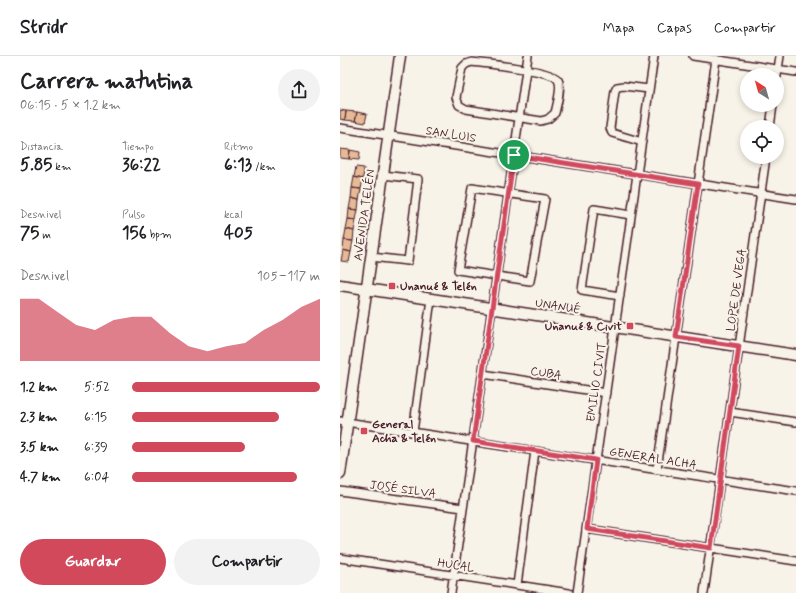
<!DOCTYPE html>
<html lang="es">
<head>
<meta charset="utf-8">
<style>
	body { margin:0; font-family:Mynerve,sans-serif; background:#f2f2f2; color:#202124; height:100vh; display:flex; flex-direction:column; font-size:15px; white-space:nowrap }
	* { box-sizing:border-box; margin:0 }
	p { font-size:13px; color:#757577 }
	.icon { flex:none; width:22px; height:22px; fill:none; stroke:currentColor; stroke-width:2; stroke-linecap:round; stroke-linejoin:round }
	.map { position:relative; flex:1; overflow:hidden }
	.drawer { display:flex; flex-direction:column; background:#fff; width:340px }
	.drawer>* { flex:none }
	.needle { width:26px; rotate:323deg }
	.tools { position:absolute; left:400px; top:12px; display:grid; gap:8px }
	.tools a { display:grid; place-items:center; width:44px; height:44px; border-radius:50%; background:#fff; box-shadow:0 2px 6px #0003; font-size:20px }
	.pin { position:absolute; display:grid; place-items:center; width:34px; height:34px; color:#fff; margin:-17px; border:2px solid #fff; border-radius:50%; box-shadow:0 1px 4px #0007 }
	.round { display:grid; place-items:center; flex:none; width:42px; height:42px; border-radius:21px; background:#f2f2f2 }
	.headline { display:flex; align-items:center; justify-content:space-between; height:68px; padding:0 20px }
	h1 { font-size:22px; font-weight:800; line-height:30px }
	.stats { display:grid; grid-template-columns:repeat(3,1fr); gap:6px; height:68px; padding:4px 20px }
	.stats div { display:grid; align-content:center }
	.stats b { font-size:17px; font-weight:800 }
	.stats small { font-size:11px; font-weight:400 }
	.stats p { font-size:11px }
	.chart { height:112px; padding:8px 20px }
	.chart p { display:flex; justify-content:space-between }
	.chart svg { width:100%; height:72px; margin-top:4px; fill:#d1495b; opacity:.7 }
	.primary-button { display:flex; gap:8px; margin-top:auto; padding:8px 20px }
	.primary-button a { flex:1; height:46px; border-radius:24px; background:#d1495b; color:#fff; font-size:16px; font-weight:800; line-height:46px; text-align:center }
	.primary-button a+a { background:#f2f2f2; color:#202124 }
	ul { padding:0 20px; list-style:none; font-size:13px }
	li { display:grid; grid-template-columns:64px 48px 1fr; align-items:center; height:30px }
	li i { height:10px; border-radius:5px; background:#d1495b }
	header { display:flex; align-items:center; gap:24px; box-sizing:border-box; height:56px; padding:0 20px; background:#fff; border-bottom:1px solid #e0e0e0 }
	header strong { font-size:19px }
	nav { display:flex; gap:22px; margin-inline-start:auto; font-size:14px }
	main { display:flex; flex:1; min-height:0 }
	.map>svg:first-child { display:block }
</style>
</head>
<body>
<header>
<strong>Stridr</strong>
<nav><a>Mapa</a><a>Capas</a><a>Compartir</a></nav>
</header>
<main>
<section class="drawer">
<div class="headline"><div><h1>Carrera matutina</h1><p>06:15 · 5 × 1.2 km</p></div><a class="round"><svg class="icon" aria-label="share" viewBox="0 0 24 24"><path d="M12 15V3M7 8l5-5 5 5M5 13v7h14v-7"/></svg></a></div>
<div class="stats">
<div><p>Distancia</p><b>5.85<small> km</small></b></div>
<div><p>Tiempo</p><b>36:22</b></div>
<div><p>Ritmo</p><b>6:13<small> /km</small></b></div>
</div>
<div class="stats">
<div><p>Desnivel</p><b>75<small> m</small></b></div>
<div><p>Pulso</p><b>156<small> bpm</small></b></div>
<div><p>kcal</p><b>405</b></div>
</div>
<div class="chart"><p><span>Desnivel</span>105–117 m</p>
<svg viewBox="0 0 160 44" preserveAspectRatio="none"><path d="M0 44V6L10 6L20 14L30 22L40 25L50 19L60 17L70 17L80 27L90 35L100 38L110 35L120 33L130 25L140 19L150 11L160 6V44z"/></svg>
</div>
<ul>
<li><b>1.2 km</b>5:52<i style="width:100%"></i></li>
<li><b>2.3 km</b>6:15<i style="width:78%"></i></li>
<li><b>3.5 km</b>6:39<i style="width:60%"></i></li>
<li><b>4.7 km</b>6:04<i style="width:88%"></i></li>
</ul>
<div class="primary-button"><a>Guardar</a><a>Compartir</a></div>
</section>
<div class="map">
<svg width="456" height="537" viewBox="0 0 456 537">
	<rect width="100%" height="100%" fill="#f7f3e8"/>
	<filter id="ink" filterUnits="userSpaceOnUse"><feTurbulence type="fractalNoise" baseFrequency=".025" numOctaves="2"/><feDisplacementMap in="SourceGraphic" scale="8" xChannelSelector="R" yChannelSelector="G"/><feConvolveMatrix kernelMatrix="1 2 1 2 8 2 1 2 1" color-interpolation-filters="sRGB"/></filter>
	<g filter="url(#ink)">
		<path fill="#e6ba96" stroke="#4a1f2b" d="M0 54 6 55 5 64 0 63Z
			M6 55 17 56 15 65 5 64Z
			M17 56 27 58 25 67 15 65Z
			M0 93 10 94 9 103 0 102Z
			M10 94 20 96 19 104 9 103Z
			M16 111 24 112 23 123 14 121Z
			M14 121 23 123 21 133 12 132Z
			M12 132 21 133 19 144 11 142Z
			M11 142 19 144 18 154 9 153Z
			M9 153 18 154 16 164 8 163Z
			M8 163 16 164 14 175 6 173Z
			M6 173 14 175 13 185 4 184Z
			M4 184 13 185 11 196 3 194Z
			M3 194 11 196 9 206 1 205Z"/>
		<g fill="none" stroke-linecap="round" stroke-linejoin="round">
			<defs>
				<path id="street" d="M353 0 456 16
					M132 6C146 8 213 14 218 24 222 30 217 49 215 57L208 63 201 65 126 53 119 49 116 41 122 12 126 8Z
					M437 20 440 0
					M430 71 433 49
					M0 72 456 143
					M302 86 272 77 270 72 275 35 277 31 284 30 309 33
					M132 132 205 143 190 225 118 214Z
					M31 201 68 205 78 123 43 119
					M280 240 242 234 254 153 291 159
					M143 318 266 337
					M390 356 456 366
					M0 365 456 435
					M73 376 91 243
					M317 413 376 3
					M0 435 123 452
					M247 473 456 505
					M0 502 229 537
					M177 529 195 395
					M111 537 188 0
					M237 537 314 0
					M364 537 426 101"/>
				<path id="secondary" d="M0 229 456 299
					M0 418 60 0"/>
			</defs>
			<use href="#street" stroke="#4a1f2b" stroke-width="10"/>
			<use href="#secondary" stroke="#4a1f2b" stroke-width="13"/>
			<use href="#street" stroke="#f7f3e8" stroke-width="7"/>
			<use href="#secondary" stroke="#f7f3e8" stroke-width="10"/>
		</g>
	</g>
	<g fill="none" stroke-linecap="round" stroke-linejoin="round" filter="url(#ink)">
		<defs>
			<path id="route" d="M174 99 358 128 336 281 399 290 371 492 247 473 256 404 133 385Z"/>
		</defs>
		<use href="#route" stroke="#fff" stroke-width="8"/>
		<use href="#route" stroke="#d1495b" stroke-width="5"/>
	</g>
	<g fill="#d1495b" stroke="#f7f3e8" stroke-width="1.5">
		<rect x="48" y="226" width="8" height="8" rx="2"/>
		<rect x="286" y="266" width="8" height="8" rx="2"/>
		<rect x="20" y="371" width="8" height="8" rx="2"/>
	</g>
	<g text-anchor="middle" stroke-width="4" stroke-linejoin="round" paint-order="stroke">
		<g font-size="12" fill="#4a1f2b" stroke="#f7f3e8">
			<text transform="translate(111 78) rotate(9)" y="4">SAN LUIS</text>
			<text transform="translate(24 159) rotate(-82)" y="4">AVENIDA TELÉN</text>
			<text transform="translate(396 234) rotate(-82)" y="4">LOPE DE VEGA</text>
			<text transform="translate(218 250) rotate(9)" y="4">UNANUÉ</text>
			<text transform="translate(206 317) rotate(9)" y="4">CUBA</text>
			<text transform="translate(256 326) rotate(-82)" y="4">EMILIO CIVIT</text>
			<text transform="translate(313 402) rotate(9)" y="4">GENERAL ACHA</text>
			<text transform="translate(63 433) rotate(8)" y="4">JOSÉ SILVA</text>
			<text transform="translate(116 509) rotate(9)" y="4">HUCAL</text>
		</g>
		<g font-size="12" font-weight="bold" fill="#4a1f2b" stroke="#f7f3e8" text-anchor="start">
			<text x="60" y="234">Unanué &amp; Telén</text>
			<text x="282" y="274" text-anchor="end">Unanué &amp; Civit</text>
			<text x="32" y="372">General<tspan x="32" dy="14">Acha &amp; Telén</tspan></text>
		</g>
	</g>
</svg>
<div class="tools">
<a><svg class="needle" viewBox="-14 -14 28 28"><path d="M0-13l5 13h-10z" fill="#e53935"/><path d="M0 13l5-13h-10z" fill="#757577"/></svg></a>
<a><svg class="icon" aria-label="locate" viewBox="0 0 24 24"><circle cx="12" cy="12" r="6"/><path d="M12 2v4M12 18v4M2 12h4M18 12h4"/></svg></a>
</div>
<div class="pin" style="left:174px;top:99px;background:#1e9e55"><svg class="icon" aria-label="arrive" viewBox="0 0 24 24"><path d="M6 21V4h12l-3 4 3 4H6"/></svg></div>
</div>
</main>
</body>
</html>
